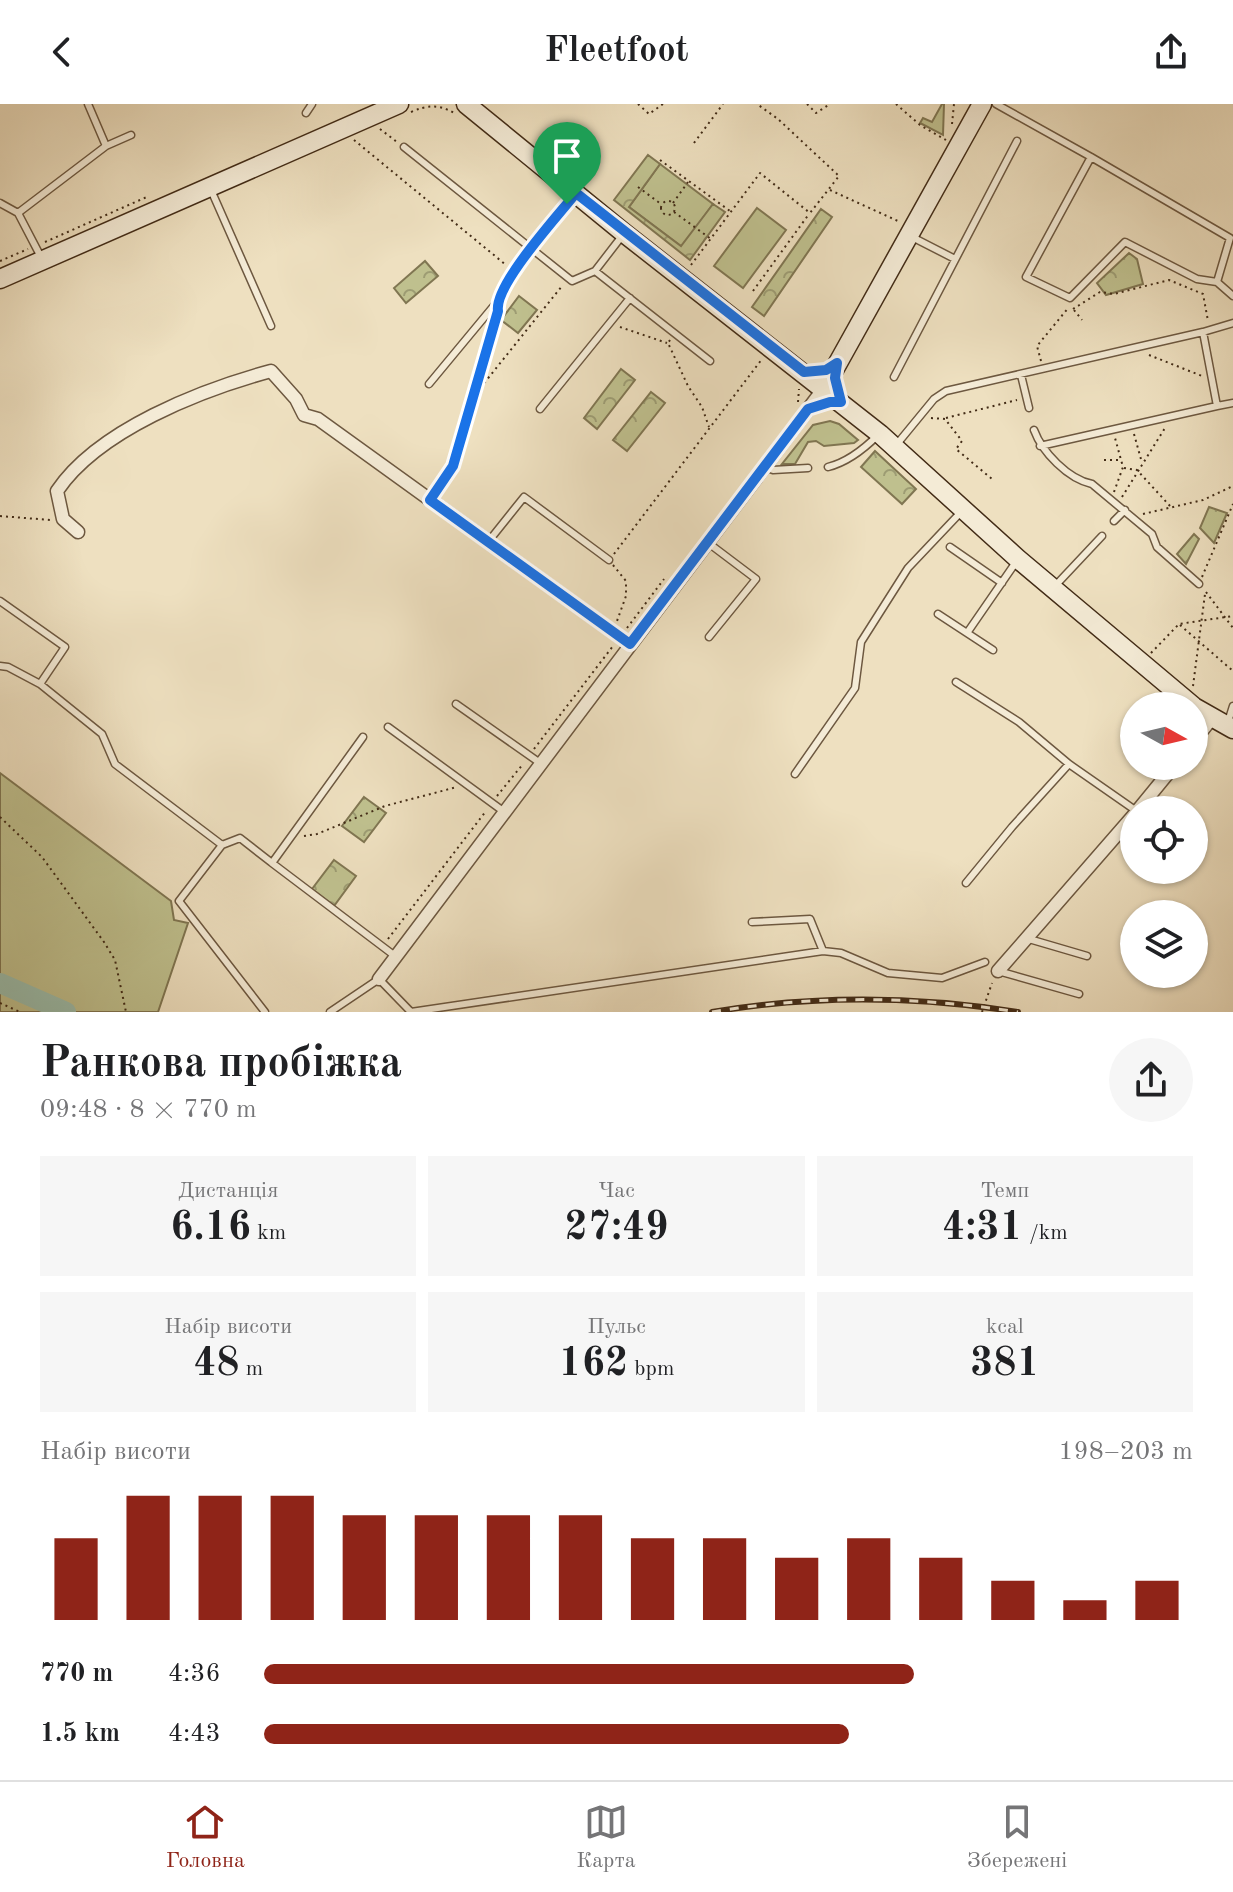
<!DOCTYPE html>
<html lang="uk">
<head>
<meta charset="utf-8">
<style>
	body { margin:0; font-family:"Old Standard TT",serif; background:#f6f6f6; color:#202124; height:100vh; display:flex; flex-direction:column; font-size:30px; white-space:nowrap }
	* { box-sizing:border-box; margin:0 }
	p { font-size:26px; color:#757577 }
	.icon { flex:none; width:44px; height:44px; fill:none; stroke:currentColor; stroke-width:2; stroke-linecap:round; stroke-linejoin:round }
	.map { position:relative; height:908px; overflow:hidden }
	.sheet { display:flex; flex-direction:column; background:#fff; flex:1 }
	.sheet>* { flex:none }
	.needle { width:52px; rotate:98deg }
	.fabs { position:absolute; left:1120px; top:588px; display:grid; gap:16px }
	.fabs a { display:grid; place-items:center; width:88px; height:88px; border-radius:50%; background:#fff; box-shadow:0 2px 6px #0004; font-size:40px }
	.pin { position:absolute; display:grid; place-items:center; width:68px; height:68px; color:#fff; margin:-82px -34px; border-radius:50% 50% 50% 0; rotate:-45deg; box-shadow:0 0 8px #0007 }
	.pin .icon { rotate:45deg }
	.round { display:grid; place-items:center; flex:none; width:84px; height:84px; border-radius:42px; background:#f6f6f6 }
	.headline { display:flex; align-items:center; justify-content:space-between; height:136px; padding:0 40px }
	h1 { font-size:44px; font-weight:700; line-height:60px }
	.figures { display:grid; grid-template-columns:repeat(3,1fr); gap:12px; height:136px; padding:8px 40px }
	.figures div { display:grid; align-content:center; border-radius:0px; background:#f6f6f6; text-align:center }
	.figures b { font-size:40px; font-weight:700 }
	.figures small { font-size:22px; font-weight:400 }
	.figures p { font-size:22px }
	.chart { height:224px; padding:16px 40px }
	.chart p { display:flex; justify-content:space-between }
	.chart svg { width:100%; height:144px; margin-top:8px; stroke:#8f2418; stroke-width:6 }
	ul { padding:0 40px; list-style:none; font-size:26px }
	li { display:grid; grid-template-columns:128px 96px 1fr; align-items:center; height:60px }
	li i { height:20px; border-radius:10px; background:#8f2418 }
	header { display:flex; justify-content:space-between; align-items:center; height:104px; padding:0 40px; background:#fff; font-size:36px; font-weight:700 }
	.tab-bar { display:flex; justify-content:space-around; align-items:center; height:112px; border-top:2px solid #e0e0e0; background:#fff; font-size:22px; color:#757577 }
	.tab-bar a { display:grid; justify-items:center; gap:4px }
	.tab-bar .selected { color:#8f2418 }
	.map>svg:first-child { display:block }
</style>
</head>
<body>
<header><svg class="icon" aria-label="back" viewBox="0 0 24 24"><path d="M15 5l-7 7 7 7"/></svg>Fleetfoot<svg class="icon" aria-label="share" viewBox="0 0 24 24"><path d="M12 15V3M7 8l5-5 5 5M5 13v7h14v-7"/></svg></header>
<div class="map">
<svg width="1233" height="908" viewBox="0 0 1233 908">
	<defs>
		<pattern id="forest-crowns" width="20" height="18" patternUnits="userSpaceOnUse" patternTransform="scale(2)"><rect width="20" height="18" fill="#bfc08e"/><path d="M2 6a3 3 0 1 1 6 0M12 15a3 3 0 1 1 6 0" fill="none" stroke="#9d9c73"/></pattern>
	</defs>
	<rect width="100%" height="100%" fill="#eee0c0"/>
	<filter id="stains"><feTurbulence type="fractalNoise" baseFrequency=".0025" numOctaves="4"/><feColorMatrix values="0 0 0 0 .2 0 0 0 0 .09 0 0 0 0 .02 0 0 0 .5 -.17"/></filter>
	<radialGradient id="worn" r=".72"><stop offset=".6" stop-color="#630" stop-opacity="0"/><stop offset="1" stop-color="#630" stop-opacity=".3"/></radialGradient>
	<path fill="#bfc08e" stroke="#807652" stroke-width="2" d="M942 0H944L943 31 920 19 923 14 932 18Z
		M660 60 713 100 682 143 629 103Z
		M757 104 786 126 743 184 714 162Z
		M830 317 839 320 858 336 854 339 824 342 816 337 808 338 795 360H782L813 321Z
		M0 669 171 797 174 816 188 819 158 908H0Z"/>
	<path fill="url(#forest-crowns)" stroke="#807652" stroke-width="2" d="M648 51 660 60 629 103 681 142 713 100 725 108 690 156 614 96Z
		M821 105 832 113 764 212 752 203Z
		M1129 149 1137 155 1143 180 1106 191 1097 179Z
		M425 157 438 172 406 199 394 184Z
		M519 192 537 206 518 229 501 216Z
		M621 265 635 276 597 325 584 314Z
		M651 288 665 299 627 347 613 336Z
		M875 347 916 385 902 400 861 363Z
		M1209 403 1227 409 1214 439 1200 424Z
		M1194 430 1199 435 1186 460 1177 450Z
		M364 693 386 709 364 738 342 722Z
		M334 756 356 772 334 802 312 785Z"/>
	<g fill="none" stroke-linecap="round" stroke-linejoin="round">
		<path stroke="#9bbead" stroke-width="20" d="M0 879 66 908"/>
		<defs>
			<path id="lane" d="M88 0 106 42
				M996 0 1091 53
				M306 9 312 0
				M404 43 572 177 595 167 622 132
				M211 86 271 222
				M0 99 18 109 42 155
				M18 109 106 42 131 31
				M912 133 955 155
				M595 167 710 257
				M1217 178 1197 175 1125 138 1070 194 1026 173 1091 53 1230 134 1217 178 1233 192
				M1203 228 1233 219
				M1021 271 1029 304
				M894 273 1017 37
				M429 280 497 198 513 167 573 93
				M540 305 630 194
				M1034 326C1042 348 1068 375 1092 380L1152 430 1157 443 1199 480
				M897 340 934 295 946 287 1203 228 1217 302 1233 299
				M1040 342 1217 302
				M764 363 773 366 808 364
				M828 363C848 358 864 345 878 331
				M430 396 453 362 463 325
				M1114 417 1125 406
				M488 438 524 393 609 456
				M707 438 756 475 709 533
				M950 443 1002 479
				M1055 482 1102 432
				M0 497 65 543 40 580
				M938 510 993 546
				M967 529 1016 458
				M0 562 8 563 40 580 102 630 115 660 222 741 179 797 265 908
				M956 578 1019 618 1069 660 1135 706
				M456 600 540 659
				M1228 618 1233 602
				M388 623 503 707
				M363 633 272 759 395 852
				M795 670 855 584 861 538 908 464 962 407
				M222 741 240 734 272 759
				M966 779 1012 723 1069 660
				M752 818 810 815 823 847
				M1029 835 1087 852
				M998 867 1079 890
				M330 908 379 875 411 908 823 847 841 849 888 869 942 874 985 858"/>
			<path id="street" d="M78 428 63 415 57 387C98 326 201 286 271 267L296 295 304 311 318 315 630 540
				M1194 637 1212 614
				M1138 706 1174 662
				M998 867 1134 711
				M379 875 824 284"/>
			<path id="secondary" d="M466 0 624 129 880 330 1018 455 1193 602
				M0 175 399 0
				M824 284 982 0
				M1194 603 1233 625"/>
		</defs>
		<use href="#lane" stroke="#6d5840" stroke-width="9"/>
		<use href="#street" stroke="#6d5840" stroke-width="15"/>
		<use href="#secondary" stroke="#422b16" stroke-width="21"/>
		<path stroke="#422b16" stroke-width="2" stroke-dasharray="2 4" stroke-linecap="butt" d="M638 0 649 10 663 0
			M807 0 816 9 830 0
			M896 0 920 21 946 36
			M411 8C427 1 439 0 454 9
			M952 20 954 0
			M380 25 397 38
			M354 36 506 161
			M694 39 723 0
			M660 56 730 107
			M638 83 661 100
			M830 86 900 118
			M661 104a7 7 0 1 1 14 0a7 7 0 1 1-14 0Z
			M673 99 688 78
			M674 108 711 135
			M45 138 149 92
			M0 157 28 145
			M691 161 760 69 810 109 839 72 778 15 757 0
			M753 187 809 110
			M1073 205 1100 188 1114 190 1169 176 1203 190 1208 217
			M1074 206 1082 216
			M620 223 667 239
			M670 236 668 239 688 282 702 303 709 323
			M1149 251 1202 272
			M1041 257 1037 242 1069 203
			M474 289 496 214
			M473 293 562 182
			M798 298 799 285
			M931 314 945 315 962 337 956 345 992 375
			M946 314 1017 296
			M466 316 472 295
			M1134 330 1142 359
			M1104 356H1118
			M1124 364 1137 366 1170 402
			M1114 388 1123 363 1115 334
			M1122 393 1165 324
			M1143 410 1203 396 1233 382
			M0 412 50 416
			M614 450 762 255
			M613 461 626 477V492L617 517
			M1202 473 1233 400
			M1206 488 1233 524
			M1180 521 1233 567
			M627 524 664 475
			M1151 549 1179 520 1233 512
			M1193 582 1205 490
			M534 645 613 542
			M497 692 523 660
			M0 713 42 753 104 838 115 856 126 908
			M304 732 317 730 385 702 457 683
			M388 835 486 707
			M0 899 20 908
			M982 908 992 879"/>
		<use href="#lane" stroke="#f4ebd6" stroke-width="6"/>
		<use href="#street" stroke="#f4ebd6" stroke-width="12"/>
		<use href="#secondary" stroke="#f4ebd6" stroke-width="18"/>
		<defs>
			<path id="rail" d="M712 908C813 891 917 892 1018 908"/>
		</defs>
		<use href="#rail" stroke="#422b16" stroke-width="6"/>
		<use href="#rail" stroke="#f4ebd6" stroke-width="3" stroke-dasharray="9" stroke-linecap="butt"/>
	</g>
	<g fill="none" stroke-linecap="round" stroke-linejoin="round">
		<defs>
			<path id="route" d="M576 89 804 268 826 266 837 259 835 274 841 298H830L808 305 630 540 430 396 453 362 498 207C494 181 558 112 576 89Z"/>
		</defs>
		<use href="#route" stroke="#fff" stroke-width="16"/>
		<use href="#route" stroke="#1a73e8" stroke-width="10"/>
	</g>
	<rect width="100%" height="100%" filter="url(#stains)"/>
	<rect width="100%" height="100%" fill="url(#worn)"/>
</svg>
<div class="fabs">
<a><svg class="needle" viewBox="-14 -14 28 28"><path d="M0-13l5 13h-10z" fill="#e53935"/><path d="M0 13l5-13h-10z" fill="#757577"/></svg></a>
<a><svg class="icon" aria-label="locate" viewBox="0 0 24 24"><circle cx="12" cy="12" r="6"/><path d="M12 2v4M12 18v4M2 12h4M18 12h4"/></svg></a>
<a><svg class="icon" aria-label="layers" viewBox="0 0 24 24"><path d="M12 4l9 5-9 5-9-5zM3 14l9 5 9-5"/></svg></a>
</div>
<div class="pin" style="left:567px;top:100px;background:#1e9e55"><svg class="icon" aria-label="arrive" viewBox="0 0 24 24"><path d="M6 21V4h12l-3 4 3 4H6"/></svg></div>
</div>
<section class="sheet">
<div class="headline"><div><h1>Ранкова пробіжка</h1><p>09:48 · 8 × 770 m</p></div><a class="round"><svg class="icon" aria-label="share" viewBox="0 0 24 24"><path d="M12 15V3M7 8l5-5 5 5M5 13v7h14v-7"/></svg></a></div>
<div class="figures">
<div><p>Дистанція</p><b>6.16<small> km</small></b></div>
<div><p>Час</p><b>27:49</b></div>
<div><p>Темп</p><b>4:31<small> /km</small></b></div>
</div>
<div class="figures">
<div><p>Набір висоти</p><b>48<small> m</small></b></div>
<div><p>Пульс</p><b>162<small> bpm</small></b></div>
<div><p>kcal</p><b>381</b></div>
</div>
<div class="chart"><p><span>Набір висоти</span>198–203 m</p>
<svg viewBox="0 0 160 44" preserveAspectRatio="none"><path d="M5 44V19M15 44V6M25 44V6M35 44V6M45 44V12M55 44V12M65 44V12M75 44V12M85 44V19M95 44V19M105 44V25M115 44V19M125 44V25M135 44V32M145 44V38M155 44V32"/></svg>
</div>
<ul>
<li><b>770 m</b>4:36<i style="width:70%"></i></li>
<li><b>1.5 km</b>4:43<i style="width:63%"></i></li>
</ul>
</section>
<nav class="tab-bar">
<a class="selected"><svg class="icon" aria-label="home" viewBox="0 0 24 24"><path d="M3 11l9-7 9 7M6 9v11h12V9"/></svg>Головна</a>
<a><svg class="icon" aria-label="map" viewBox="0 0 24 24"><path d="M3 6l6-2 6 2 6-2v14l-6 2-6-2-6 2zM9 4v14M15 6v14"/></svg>Карта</a>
<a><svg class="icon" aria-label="saved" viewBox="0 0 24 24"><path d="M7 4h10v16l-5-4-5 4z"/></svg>Збережені</a>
</nav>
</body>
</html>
